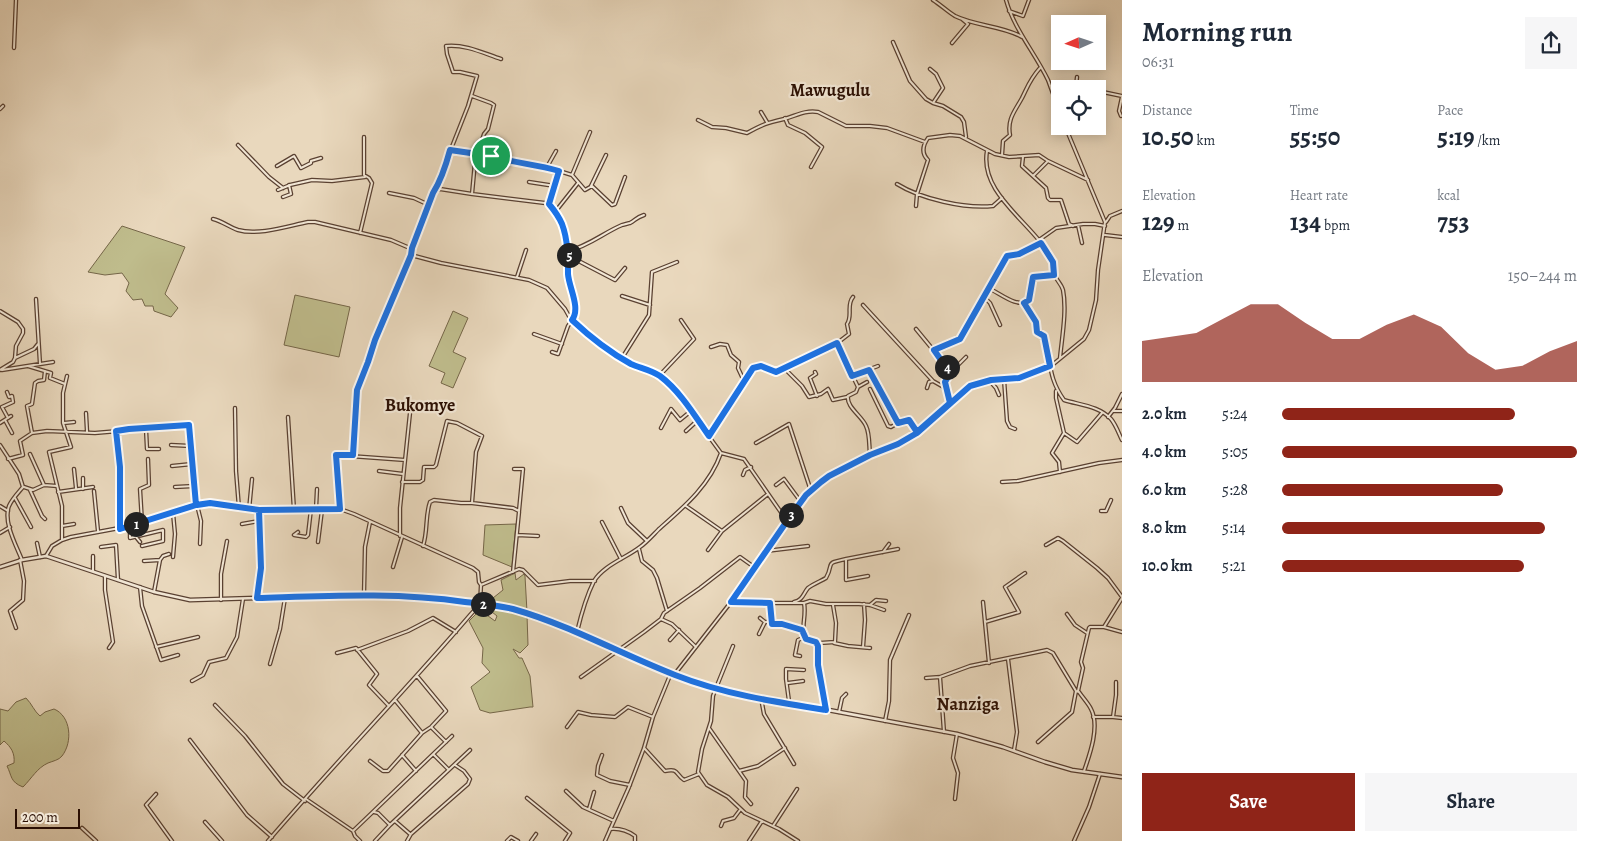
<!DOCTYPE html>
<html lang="en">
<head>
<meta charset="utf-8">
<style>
	body { margin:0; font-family:Alegreya,serif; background:#f6f6f7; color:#1f2937; height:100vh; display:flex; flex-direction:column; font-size:19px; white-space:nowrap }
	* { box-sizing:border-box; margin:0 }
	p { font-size:16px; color:#747a83 }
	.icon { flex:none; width:28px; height:28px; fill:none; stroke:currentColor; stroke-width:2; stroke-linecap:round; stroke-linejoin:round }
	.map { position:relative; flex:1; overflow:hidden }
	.side { display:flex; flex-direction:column; background:#fff; width:475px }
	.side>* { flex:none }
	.needle { width:32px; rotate:267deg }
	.tools { position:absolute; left:1051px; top:15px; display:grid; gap:10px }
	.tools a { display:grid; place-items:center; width:55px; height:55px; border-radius:0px; background:#fff; box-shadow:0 2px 12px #0003; font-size:25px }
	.scale { position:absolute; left:15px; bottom:12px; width:65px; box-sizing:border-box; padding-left:5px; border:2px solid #2b0f03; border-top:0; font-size:14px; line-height:18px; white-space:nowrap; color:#2b0f03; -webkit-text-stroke:4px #f1e6d4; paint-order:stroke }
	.pin { position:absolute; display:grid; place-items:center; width:42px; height:42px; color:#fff; margin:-21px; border:2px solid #fff; border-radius:50%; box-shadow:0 1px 5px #0007 }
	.km { position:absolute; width:25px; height:25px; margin:-12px; border-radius:50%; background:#222; color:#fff; font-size:14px; line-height:25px; text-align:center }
	.round { display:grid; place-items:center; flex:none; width:52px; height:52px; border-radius:0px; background:#f6f6f7 }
	.summary { display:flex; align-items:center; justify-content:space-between; height:85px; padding:0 20px }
	h1 { font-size:28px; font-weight:600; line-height:38px }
	.figures { display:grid; grid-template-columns:repeat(3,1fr); gap:8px; height:85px; padding:5px 20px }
	.figures div { display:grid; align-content:center }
	.figures b { font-size:25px; font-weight:600 }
	.figures small { font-size:14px; font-weight:400 }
	.figures p { font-size:14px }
	.chart { height:140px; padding:10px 20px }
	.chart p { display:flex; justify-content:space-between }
	.chart svg { width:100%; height:90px; margin-top:5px; fill:#8f2418; opacity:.7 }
	.action { display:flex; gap:10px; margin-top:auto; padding:10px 20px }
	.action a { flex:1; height:58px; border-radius:0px; background:#8f2418; color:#fff; font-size:20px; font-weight:600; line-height:58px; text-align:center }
	.action a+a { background:#f6f6f7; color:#1f2937 }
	ul { padding:0 20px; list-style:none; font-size:16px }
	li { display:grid; grid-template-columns:80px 60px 1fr; align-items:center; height:38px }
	li i { height:12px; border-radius:6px; background:#8f2418 }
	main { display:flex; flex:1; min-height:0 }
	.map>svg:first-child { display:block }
</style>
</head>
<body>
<main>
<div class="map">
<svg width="1122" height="841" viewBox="0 0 1122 841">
	<rect width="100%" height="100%" fill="#e9d8bd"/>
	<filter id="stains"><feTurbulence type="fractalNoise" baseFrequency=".004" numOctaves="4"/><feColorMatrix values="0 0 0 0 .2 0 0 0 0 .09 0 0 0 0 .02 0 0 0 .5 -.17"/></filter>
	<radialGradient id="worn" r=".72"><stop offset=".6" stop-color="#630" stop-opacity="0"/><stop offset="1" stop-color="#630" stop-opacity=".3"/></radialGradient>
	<path fill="#bfbc8c" stroke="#756648" d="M122 226 185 247 165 294 178 308 171 317 154 311 153 306H145L142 299 133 300 126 291 129 283 122 273 105 275 88 272Z
		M295 295 350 307 339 357 284 345Z
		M453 311 468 318 453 352 466 358 453 388 441 383 445 373 429 366Z
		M516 524 512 567 483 555 485 525Z
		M515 573 516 580 524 574 525 576 527 612 488 602 503 590 501 580Z
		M493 606 527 615 528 645 520 653 513 649 519 658H522L530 676 533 707H530L490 713 480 710 471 687 490 672 482 663 483 648 469 621 480 610 495 621 497 616 492 612Z
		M26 698C32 704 34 711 40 716L45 712 54 709C71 716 73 742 62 756 59 760 53 761 48 763 37 768 32 778 23 787 10 782 12 776 7 766L14 763C15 753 11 747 4 741L0 745V709L8 711 16 702Z"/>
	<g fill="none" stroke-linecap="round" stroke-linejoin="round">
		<defs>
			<path id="minor" d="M933 0C941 5 948 12 955 16 975 26 1004 26 1022 37
				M1006 0C1014 29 1035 53 1048 80 1052 91 1056 102 1060 113
				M1009 11 1023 16 1029 0
				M893 42 910 81 926 99 933 103 943 106 961 117 964 122 966 137
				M952 43 968 24 962 19
				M14 48 16 0
				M930 69 936 74 943 88 933 103
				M1076 86 1090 89
				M1073 89 1076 86 1077 77
				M1098 91 1122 96
				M0 109 3 106
				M761 112 767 122
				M1121 116 1119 111 1122 97
				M785 118 788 125 805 133 822 147 811 167
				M698 120 712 127 726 128 747 133C763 124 767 123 784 119 796 116 804 110 818 112L846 126H870L887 128 925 142
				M238 145 269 177 283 188
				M450 150 477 155
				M987 151C979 196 1037 225 1053 262 1054 266 1053 270 1054 273 1055 279 1061 283 1063 290 1067 310 1062 337 1060 358
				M477 154 491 156 507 162 528 164 559 171 572 175 585 190 592 186 612 205 615 204 625 177
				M1002 155 1003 141 1010 135C1007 119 1015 111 1022 98 1028 86 1030 79 1040 68
				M1023 157 1022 166 1046 188 1048 198 1050 200H1061L1069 224 1073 226
				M277 166 294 156 301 168 311 163V161L321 158
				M547 167 556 151
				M572 175 590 132
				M1033 176 1047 162
				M529 182 555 186
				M897 184C921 199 965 209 993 206L1002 198
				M591 186 606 155
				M437 188 438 182 468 106 477 76 460 72H453L447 54 446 46C465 44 483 53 501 59
				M278 190 290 185 312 180 332 181 365 177
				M389 193 414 198 429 205
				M472 194 475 162 484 134 488 129 494 105 491 103 472 96
				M283 197 291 194 289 185
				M549 204 559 171
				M916 206 917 194 928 160C921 153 923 145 928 138L950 135 960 136 995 154 1009 157 1039 155 1048 161 1088 180
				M555 212 578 183
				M213 219C222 221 229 227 238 230 258 236 288 226 308 222H315L391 240 412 249
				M1106 222 1110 216 1122 211
				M1078 225 1082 243
				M360 233 372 183 369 178 364 175V137
				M1105 235 1122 237
				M1039 240 1056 228 1083 224H1095L1105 226
				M568 251C589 246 603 233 622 225 623 225 629 223 630 223 636 220 635 218 644 215
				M411 255 441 263 529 280 547 288 565 309 570 318 587 334 612 353 629 363 659 376 669 385 686 405 721 453C710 485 684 507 659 529 653 535 647 542 640 547 626 558 604 565 594 581 586 597 581 615 577 632
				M569 256 615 280 625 268
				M517 277 526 250
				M988 288C1000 293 1017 309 1029 300L1033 277 1053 275
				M622 296 650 305
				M984 297 990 303 1000 325
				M36 299 40 364
				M1024 303 1036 322 1037 332 1044 336C1051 361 1048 378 1064 400 1080 405 1099 406 1111 419 1116 425 1119 434 1122 440
				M863 305 933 381
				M0 311 18 322 23 329V333L16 346 15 358 13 362 0 370
				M916 329 949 369 950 373 945 382 950 403
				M534 334 562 344
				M836 344 849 334 847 324C853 316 846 305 853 297
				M711 347 720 344 727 345 731 355 739 362 738 368 744 381
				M934 350 960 339 1007 256 1019 254 1041 243
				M15 358 34 349 38 344
				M622 358 649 315 652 272 677 262
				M28 366 51 373 50 378 65 384
				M784 368 802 386 809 397 821 394 828 389 833 400 847 397
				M2 370 53 362
				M869 370 898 423 909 420 917 432
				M45 371 44 380 38 381 35 383 32 404 27 406 32 433 47 431 95 433 189 425 196 505
				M815 372 816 374 810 378 817 396
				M950 373 966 357
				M659 376 694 339 681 320
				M852 376 878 366
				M1004 379 1007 421 1010 427 1015 429
				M989 380 996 388 999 395
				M858 387 867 382
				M927 388 929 382 933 381 947 389
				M870 389 888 426 891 427 898 423
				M1056 391V398L1064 433 1077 442 1102 413
				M7 392 9 397 12 396 13 402 2 407 8 418
				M235 408 236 471 239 508
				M1113 411H1122
				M86 413 87 431
				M288 417 294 510
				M1108 417 1115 408 1122 394
				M5 420 12 433
				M0 423 11 416
				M64 423 74 422
				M661 428 671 409 680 420 691 411
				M146 429 147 449H159
				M116 431 120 467V529
				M686 431 698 420
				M709 436 753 368 761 366 775 372 837 343 858 387 856 392 848 396C846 407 862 416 866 426 870 434 869 446 870 455
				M756 443 789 424 811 491
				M0 445 19 474 23 487C18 493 12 499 9 506 3 522 16 545 22 560
				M171 445 191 446
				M721 453 744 459 787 521
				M30 454 44 485
				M353 455 357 390 368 362 375 340 411 255 412 249 435 190 440 189 472 194 545 203C561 208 568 244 569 258 569 265 568 272 569 278 572 293 574 301 575 316L568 326 558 354 552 352
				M8 459 23 455 20 441 32 433
				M405 460 336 455 340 509 354 514 473 568 478 572 479 582 481 585 519 569 523 570 538 585 570 581H595
				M172 466 192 464
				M74 469 76 488
				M379 471 403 474
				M1060 472 1059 462 1052 453 1064 433
				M743 475 745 470 751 467
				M83 478V489
				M402 482H420L423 480 424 467H434L436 465 447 421 457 423 482 436 476 452 472 503H461L434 500 430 502C425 516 428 531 423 546
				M1002 482 1018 481 1099 463 1122 460
				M776 485 784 479 801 502
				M24 487 33 490 44 485 57 486
				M175 487 194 486
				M30 490 42 516 45 519
				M94 491 98 531
				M58 492 93 487
				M15 498 31 527
				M472 503 513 508 519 511 523 469H514
				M197 505 201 521 200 544
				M0 506 8 511
				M686 506 722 531
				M621 508 628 523 647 541
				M316 509 317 489
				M249 510 252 479
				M1101 511H1106L1111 500
				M142 522 140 489 149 485 148 459
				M602 522 621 559
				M242 524 259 521
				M62 526 74 524
				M130 527V538L163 530V541L142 546
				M298 532 294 535 306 537 308 535 311 509
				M0 533 10 527
				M517 535 538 536
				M400 536V508L410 413
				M136 537 140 542
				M62 540V506L49 452 71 447 63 423V393L67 376
				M318 542 322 510
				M37 543 40 557
				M1046 545 1058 538 1063 541 1097 568 1108 578 1122 597
				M101 547 116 545 118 580
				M639 549 642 561 653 570 657 578 667 611
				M708 550 722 531 768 494
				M766 551 808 546
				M883 552 889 544
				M46 556 52 546 62 540 71 537 130 526 196 505 210 503 249 510 280 511 340 509
				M173 557 175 534 173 513
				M846 559 898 549
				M144 561 160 560
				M393 567 402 537
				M93 571V556
				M513 572 519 512
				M105 576V590L113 642 109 648
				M140 587 142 606 161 660 178 655
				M154 592 160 560 163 556 169 554
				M364 594 365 547 370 522
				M257 597 261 568 259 510
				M221 600V574L227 541
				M731 602 755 603H804
				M794 602C803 600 803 594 808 588 813 584 821 581 826 578 835 562 823 564 846 559V580L868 576
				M983 602 989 663
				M870 605 876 600 886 601
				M1067 614 1075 625 1087 633
				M760 618 765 622H771L770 603
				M661 619 672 624 696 647
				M771 622 772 624H782L803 631
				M985 622 1019 612 1005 587 1025 573
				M1104 627 1122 598
				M16 628 10 611 23 600 24 581 20 560
				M759 634 765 622
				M670 640 679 630
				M820 643C793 638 808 622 804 603L810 601 826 604H859L870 605 884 610
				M834 643 848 646 870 648
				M156 647 198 637
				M863 647 865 620 864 604
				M357 650 408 631 433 618 456 632
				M337 653 356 648 377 674 369 685 389 706
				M800 656 795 655 798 640 803 638 805 636
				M1008 659 1017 732 1014 750
				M270 664 280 629 285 598
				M674 675 731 602 806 495 829 476 870 455 898 444 917 433 970 386 991 380 1019 378 1051 366 1084 339 1089 330 1096 300 1098 270 1105 222 1065 126
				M581 677 644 632 661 619 664 613 700 588 740 557 754 567
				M926 678 940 677
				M192 681 203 675 209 662 226 658 237 637 243 599
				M788 683 803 681
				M716 688 713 696 711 721 702 749 698 772 707 785 728 797 745 813 779 829 798 841
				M716 688 733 646
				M1078 691 1083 668 1081 662 1089 628 1090 627H1104L1122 632
				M761 698 764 714 794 764
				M395 700 422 733
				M788 703 789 701 786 679V669L804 670
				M215 705 245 736 283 784 305 801
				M826 710 818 665V646L820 643 835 642 836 623 833 605
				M839 712 842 698 846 694
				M1093 717H1113L1116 695V682
				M1113 717 1122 718
				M885 721 889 701 890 660 909 615
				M431 727 446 742
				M567 727 578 712 591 715 615 717 628 707 653 717
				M709 728 739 771 758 766 785 748
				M944 732 940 677 970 666 1047 650 1053 653 1076 691 1079 692C1083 698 1088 703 1091 709 1100 726 1090 754 1084 771
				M190 740 247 815 272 837
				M1038 742 1072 712 1076 691
				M644 748 665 771C679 768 675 774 684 780L699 774
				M402 755 416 771
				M434 755 448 769
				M602 755 598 766 597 775 610 781 630 785
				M370 761 383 771H388L422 733 431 727 446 711 417 676
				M739 771 746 781 745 797 751 804
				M566 791 583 807 614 821
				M156 794 146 805 172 841
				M527 798 570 833 565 841
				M306 799 353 831 355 836 360 841
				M955 799 958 773 953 758 957 734
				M589 809 594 792
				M374 812 378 813 390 825
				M395 821 410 834
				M205 822 222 841
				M721 826 723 821 734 818 740 810
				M773 826 797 789
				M82 828 96 841
				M610 829C619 828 628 831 635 836V841
				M353 831 452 736
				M268 841C334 764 405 691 471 614L480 604 481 585
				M375 841 390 825 470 750
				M407 841 411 834 468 784 470 779 464 771 455 765
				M507 841 511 837 518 841
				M531 841 536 834
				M605 841 629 787 644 748 653 717 671 673
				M749 841 762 821
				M1074 841 1089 807 1100 774"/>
			<path id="tertiary" d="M0 567 22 560 46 556 154 592 190 600 364 595 441 598 492 605 513 609 577 632 674 675 721 690 957 734 1003 747 1045 762 1072 770 1122 777"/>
		</defs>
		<use href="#minor" stroke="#5a4132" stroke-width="4.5"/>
		<use href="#tertiary" stroke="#5a4132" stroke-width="5"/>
		<use href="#minor" stroke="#f1e6d4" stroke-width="2"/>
		<use href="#tertiary" stroke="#f1e6d4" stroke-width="2.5"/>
	</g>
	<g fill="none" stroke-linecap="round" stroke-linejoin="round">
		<defs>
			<path id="route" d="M491 156 450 150C446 165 440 182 433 193L412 248 411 255 375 340 368 362 357 390 353 455H336L340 509 259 510 210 503 196 505 120 529V467L116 431 129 429 189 425 196 505H197L210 503 259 510 261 568 257 598C326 596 396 592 465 602 481 604 498 605 513 609 569 625 621 654 675 675 723 694 775 702 826 710L818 665V646L816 642 806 639 802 630 782 624H772L770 603 731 602 787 521 806 495 821 482 829 476 870 455 898 444 917 433 970 386 991 380 1019 378 1050 366 1044 336 1037 332 1036 322 1024 303 1029 300 1033 277 1054 275 1053 262 1041 243 1019 254 1007 256 960 339 934 350 950 373 945 382 950 403 917 432 909 420 898 423 869 370 852 376 837 343 776 372 761 366 753 368 709 436C695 416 680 391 660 376 651 370 640 368 631 364 609 352 590 337 572 320 581 308 569 288 568 274 568 258 568 240 562 224 559 217 554 210 549 204L559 171C536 164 513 163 491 156"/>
		</defs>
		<use href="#route" stroke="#fff" stroke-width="10"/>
		<use href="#route" stroke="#1a73e8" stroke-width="6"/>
	</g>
	<g text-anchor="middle" stroke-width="4.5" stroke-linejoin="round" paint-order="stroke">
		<g font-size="18" font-weight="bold" fill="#2b0f03" stroke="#f1e6d4">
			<text x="830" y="96">Mawugulu</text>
			<text x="420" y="411">Bukomye</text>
			<text x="968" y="710">Nanziga</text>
		</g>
	</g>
	<rect width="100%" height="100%" filter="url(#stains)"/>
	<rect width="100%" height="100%" fill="url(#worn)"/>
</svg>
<div class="tools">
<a><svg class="needle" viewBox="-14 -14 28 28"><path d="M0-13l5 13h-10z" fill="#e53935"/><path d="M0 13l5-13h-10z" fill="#747a83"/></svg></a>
<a><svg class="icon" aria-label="locate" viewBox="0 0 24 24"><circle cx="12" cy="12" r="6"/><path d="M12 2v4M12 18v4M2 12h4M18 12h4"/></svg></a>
</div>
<div class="scale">200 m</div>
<div class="pin" style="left:491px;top:156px;background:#1e9e55"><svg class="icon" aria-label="arrive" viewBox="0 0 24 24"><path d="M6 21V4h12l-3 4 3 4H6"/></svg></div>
<b class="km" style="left:136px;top:524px">1</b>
<b class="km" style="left:483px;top:604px">2</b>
<b class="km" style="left:791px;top:515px">3</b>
<b class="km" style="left:947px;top:367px">4</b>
<b class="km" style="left:569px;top:255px">5</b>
</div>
<section class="side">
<div class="summary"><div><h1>Morning run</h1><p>06:31</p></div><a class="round"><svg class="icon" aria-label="share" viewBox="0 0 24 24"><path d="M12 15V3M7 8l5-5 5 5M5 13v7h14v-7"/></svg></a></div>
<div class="figures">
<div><p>Distance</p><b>10.50<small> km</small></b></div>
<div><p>Time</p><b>55:50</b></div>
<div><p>Pace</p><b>5:19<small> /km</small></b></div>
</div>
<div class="figures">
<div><p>Elevation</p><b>129<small> m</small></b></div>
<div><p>Heart rate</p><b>134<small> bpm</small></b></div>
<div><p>kcal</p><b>753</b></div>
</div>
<div class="chart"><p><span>Elevation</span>150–244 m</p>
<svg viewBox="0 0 160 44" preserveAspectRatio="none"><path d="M0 44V24L10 22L20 20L30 13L40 6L50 6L60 15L70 23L80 23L90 16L100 11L110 17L120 30L130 38L140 36L150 29L160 24V44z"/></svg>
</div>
<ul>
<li><b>2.0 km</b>5:24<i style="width:79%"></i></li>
<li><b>4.0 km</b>5:05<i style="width:100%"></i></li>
<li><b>6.0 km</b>5:28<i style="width:75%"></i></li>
<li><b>8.0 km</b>5:14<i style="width:89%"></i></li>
<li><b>10.0 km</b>5:21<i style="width:82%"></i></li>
</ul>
<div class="action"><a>Save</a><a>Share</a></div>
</section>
</main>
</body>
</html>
